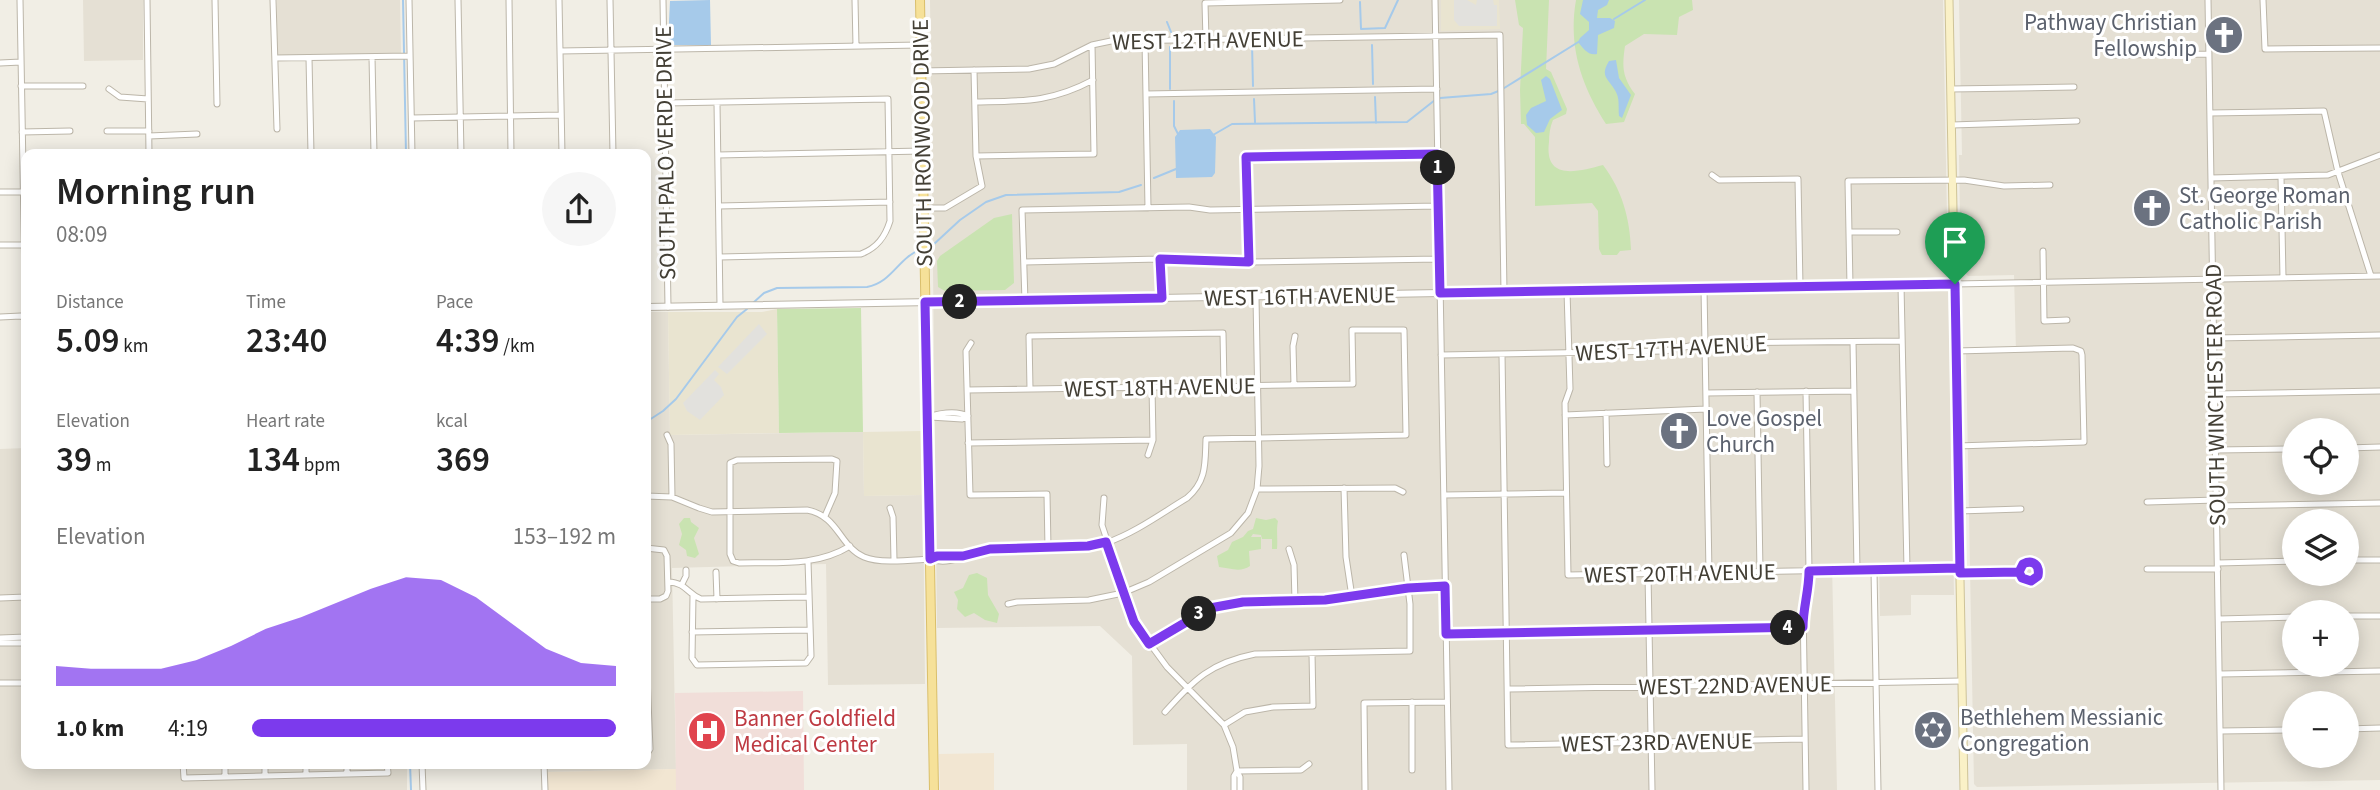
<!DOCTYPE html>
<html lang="en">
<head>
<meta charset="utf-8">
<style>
	body { margin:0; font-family:"Source Sans 3",sans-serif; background:#f6f6f6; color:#222; height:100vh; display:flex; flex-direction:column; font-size:26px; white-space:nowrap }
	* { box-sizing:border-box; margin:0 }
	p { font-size:23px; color:#767676 }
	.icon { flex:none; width:38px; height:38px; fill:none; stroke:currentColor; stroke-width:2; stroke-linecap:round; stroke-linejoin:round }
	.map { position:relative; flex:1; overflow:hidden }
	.sheet { position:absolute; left:21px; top:149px; width:630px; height:620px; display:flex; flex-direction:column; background:#fff; border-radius:14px; box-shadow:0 4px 18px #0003 }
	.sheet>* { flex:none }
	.tools { position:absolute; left:2282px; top:418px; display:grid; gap:14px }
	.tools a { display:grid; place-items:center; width:77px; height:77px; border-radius:50%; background:#fff; box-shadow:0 4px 18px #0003; font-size:35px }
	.pin { position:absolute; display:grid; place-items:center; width:60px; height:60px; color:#fff; margin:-72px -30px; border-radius:50% 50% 50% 0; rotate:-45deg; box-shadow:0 0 7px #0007 }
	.pin .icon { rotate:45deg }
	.km { position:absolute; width:35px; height:35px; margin:-18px; border-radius:50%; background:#222; color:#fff; font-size:19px; line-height:35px; text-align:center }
	.round { display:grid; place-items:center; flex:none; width:74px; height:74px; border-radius:37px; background:#f6f6f6 }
	.overview { display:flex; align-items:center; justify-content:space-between; height:119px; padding:0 35px }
	h1 { font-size:38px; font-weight:600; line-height:52px }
	.metrics { display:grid; grid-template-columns:repeat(3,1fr); gap:10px; height:119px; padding:7px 35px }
	.metrics div { display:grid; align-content:center }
	.metrics b { font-size:35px; font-weight:600 }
	.metrics small { font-size:19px; font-weight:400 }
	.metrics p { font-size:19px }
	.chart { height:196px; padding:14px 35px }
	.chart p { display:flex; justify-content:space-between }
	.chart svg { width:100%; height:126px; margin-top:7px; fill:#7c3aed; opacity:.7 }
	ul { padding:0 35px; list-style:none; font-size:23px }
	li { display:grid; grid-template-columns:112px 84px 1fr; align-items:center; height:52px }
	li i { height:18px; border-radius:9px; background:#7c3aed }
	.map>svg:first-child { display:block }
</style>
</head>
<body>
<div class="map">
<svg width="2380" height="790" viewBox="0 0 2380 790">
	<rect width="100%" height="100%" fill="#f1eee5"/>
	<path fill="#e5e0d4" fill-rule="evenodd" d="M83 0H143V60L84 61Z
		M277 0H400L401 55H277Z
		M930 0H1943L1954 595H1911V615L1880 616 1879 563 1832 564 1837 790H1187V744L1133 745 1132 656 1100 626 937 628Z
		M1959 0H2380V780L1977 787 1974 784 1966 352H2016L2014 275 1968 276 1964 272 1963 220 1960 219 1959 155H1962ZM2294 430H2347V483H2294ZM2294 522H2347V574H2294ZM2294 612H2347V665H2294ZM2294 704H2347V756H2294Z
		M646 312H668L670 435 863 432 864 496 923 495 925 684 828 685 826 564 672 568 676 769 547 772V763H646Z
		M26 448V763H407V790H0V449Z"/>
	<path fill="#f2e6d2" d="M994 753V790H940L939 754Z
		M676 769V790H547V772Z"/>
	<path fill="#e9e4d0" d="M1441 0H1499L1500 29 1441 31Z
		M777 309 779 433 670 435 668 312H762Z
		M922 431 923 495 864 496 863 432Z"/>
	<path fill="#f1ded9" d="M803 691 804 790H676L675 693Z"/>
	<path fill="#c9e3b1" d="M1515 0H1549L1546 69 1551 72 1567 109 1566 114 1553 120C1550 127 1549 134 1549 142 1544 181 1577 172 1603 165 1622 190 1630 218 1631 250L1620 251 1617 255H1602L1599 249 1598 211 1592 203 1535 206V137L1524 124H1521L1520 90 1523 28 1519 25Z
		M1576 0H1692L1693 10 1679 17 1677 35 1644 34 1625 46C1622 66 1622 77 1635 94L1624 122 1606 124C1581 85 1568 46 1576 0Z
		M1012 214 1014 283 1005 290 945 291 938 287 937 261 940 256 994 218Z
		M861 308 863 432 779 433 777 309Z
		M684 518H690L691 522 699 528 694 538 699 554 695 558 687 556 686 550 679 545 682 534 679 524Z
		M1256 518 1266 520 1275 518 1278 521C1276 531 1278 538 1277 549H1272V539H1262L1261 535 1253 534 1251 537H1261V549L1249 551 1250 566C1240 573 1230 568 1219 567L1217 556 1228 550 1232 542 1243 537 1248 531 1253 529Z
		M977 573 987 578 988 595 999 614 997 623 985 620 974 613 965 617 957 609 958 600 954 592 963 588 969 575Z"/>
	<path fill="#e2e1dd" d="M1454 0H1467L1476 5 1477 0H1493L1494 5H1497V26H1459L1454 20Z
		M759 324 767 334 727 374 718 367Z
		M715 370 719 374 714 380 721 387 724 395 700 420 687 411 683 403Z"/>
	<path fill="#a6caea" d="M710 0 711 45H671L668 43 670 1Z
		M1583 0H1609L1607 5 1598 10 1597 18H1610L1615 21 1614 28 1598 35 1597 54C1588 56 1583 48 1578 42L1580 38 1589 30V22L1580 14Z
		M1616 60 1619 78 1631 95 1622 118 1619 116C1618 108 1620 99 1616 92 1609 79 1599 77 1609 61Z
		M1546 76 1550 79 1562 110 1550 119 1544 132 1536 133 1527 125 1526 115 1531 108 1546 101 1541 80Z
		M1210 129 1216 137 1215 173 1212 177 1176 178 1175 137 1180 130Z"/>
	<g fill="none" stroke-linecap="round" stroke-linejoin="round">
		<path stroke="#a6caea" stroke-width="2" d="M403 0 406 154
			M1360 2 1361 29 1385 28 1398 0
			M1614 19 1645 0
			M1167 22 1171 32
			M1252 44 1253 86
			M1372 45 1373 84
			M1170 47V89
			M1375 97 1376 123
			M1440 98 1491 94 1501 90 1580 41
			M1254 99 1255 122
			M1174 101V126L1178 134
			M1213 135 1232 124 1407 122 1435 100
			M1154 178 1176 169
			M927 247 933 245 960 220 986 202 1006 195 1119 192 1141 185
			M753 303 764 293 777 288 867 287C893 282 898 257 922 249
			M646 422 663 411 676 399 737 317 747 309
			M410 763 411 790"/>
		<defs>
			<path id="minor" d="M20 0 26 338
				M147 0 149 154
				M215 0 217 104
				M273 0 277 129
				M409 0 412 154
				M458 0 461 154
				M509 0 511 154
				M559 0 562 154
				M610 0 613 154
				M663 0 668 307
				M855 0 856 46
				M1435 0 1449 790
				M2208 0 2221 790
				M2263 0 2265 49 2380 48
				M1145 40 1148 208
				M1206 40 1205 3 1340 0
				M560 51 920 45
				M2110 55 2209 54
				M372 57 374 154
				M275 58 410 56
				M309 58 311 154
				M0 63 21 62
				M921 71 1029 69 1054 64 1092 45 1111 41 1500 35 1504 292
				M21 86H83
				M109 89 120 97 148 99
				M1951 89 2074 87
				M1146 94 1437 89
				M975 102C1022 101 1050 103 1093 80
				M665 103 888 99 890 221C885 237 877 248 861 254L720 257
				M717 103 720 306
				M2210 113 2324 111 2338 172 2371 276
				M412 118 561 115
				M1952 125 2077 121
				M107 131H149
				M22 132 70 131
				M149 136 197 134
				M718 155 923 151
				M976 156 1094 154 1092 45
				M1712 175 1719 180 1798 179 1800 287
				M2281 177 2283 278
				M2211 178 2328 175 2380 155
				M0 192H23
				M719 206 890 202
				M923 208H945L982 186 976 156 974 70
				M1849 232H1897
				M0 245H24
				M2043 251 2044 321 2067 320
				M1160 259 1162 298
				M1024 262 1160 259 1249 262 1439 259
				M1249 262 1246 157 1437 154
				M1955 284 2380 276
				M1901 285 1907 569
				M1850 286 1848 181 1964 180 2004 186 2050 185
				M1704 288 1709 573
				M1567 291 1570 389 1565 403 1568 575 1960 568
				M1025 301 1022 210 1189 207 1210 210 1438 206
				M0 317 21 316 26 319
				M2214 338 2380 335
				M1853 342 1857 570
				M971 343 966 351 970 495 1047 494 1048 548
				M1956 351 2073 348 2081 351 2082 355 2084 442 1957 446
				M1502 354 1508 745 1805 739
				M1441 355 1665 351 1704 343 1902 341
				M1294 385 1293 346 1295 336
				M1030 389 1029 336 1223 333 1224 386
				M1757 392 1760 572
				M1706 393 1854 391
				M2215 394 2380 391
				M1606 413 1607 464
				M1565 415 1706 409
				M927 417C940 413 956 410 968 416
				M930 417 962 419 968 416
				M667 435 671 444 672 497
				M968 443 1153 440
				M2347 448 2380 447
				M2216 450 2294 449
				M1148 455 1153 440 1152 387
				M1344 488 1346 557 1352 597
				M1257 489 1395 488 1403 492
				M1444 495 1566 493
				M646 496 672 497 699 508 712 512 807 510C839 516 839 546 864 557 880 564 912 560 930 559 952 567 970 551 992 549 1028 546 1073 553 1106 543 1135 533 1162 513 1187 498 1207 481 1205 463 1206 439L1406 435 1404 330H1352L1353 384 967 390
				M1104 498 1102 525 1134 622 1167 667 1224 725 1233 747 1237 771 1240 777V790
				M2147 502 2217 500
				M2217 506 2380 503
				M890 508 893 517 894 560
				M1959 511 2021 509
				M825 516 835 493 837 461 832 459 737 460 730 463V554L733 561 739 563C777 562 816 567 850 546
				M646 548 664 550 667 556 668 591 666 596 660 599H646
				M1289 549 1294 565 1295 601
				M930 559 939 556H963
				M2347 560H2380
				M2019 571a10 10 0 1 1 20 0a10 10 0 1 1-20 0Z
				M2218 563 2294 561
				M2147 569H2218
				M1874 570 1878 790
				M716 572 717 599
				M1960 573 2019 572
				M1648 574 1652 790
				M668 582C687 583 686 593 701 599L809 597
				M682 584 686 576V570
				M693 596 692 658 697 665 806 663 811 656 808 561
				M0 598 26 597
				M1008 604 1017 602 1089 600 1123 593 1149 582 1231 533 1248 513 1257 489 1259 466 1256 297
				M2347 616H2380
				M2219 619 2294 617
				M692 632 810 630
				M1446 634 1803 627
				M0 638 26 637
				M0 643H26
				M1149 644 1210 608 1243 602 1325 600 1408 588 1445 586
				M646 652 650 749 646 755
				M2220 674 2380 671
				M0 683H26
				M1508 689 1962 681
				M1412 702V770
				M1165 712C1195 679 1210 663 1255 654L1410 651V604L1404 555
				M1224 725 1245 712 1273 707 1313 706 1312 653
				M2347 729 2380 728
				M2221 731 2294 730
				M183 763 184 778 388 773 387 763
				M225 763V777
				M265 763V776
				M306 763V775
				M347 763V774
				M422 763 423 790
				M544 763 545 790
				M1237 771 1301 770 1309 764
				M1234 790V776L1237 771
				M1365 790 1364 703 1447 702
				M1806 790 1803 605 1809 588V571L1806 391"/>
			<path id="tertiary" d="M646 307 1955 284"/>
			<path id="secondary" d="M1949 0 1964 790"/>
			<path id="primary" d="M920 0 934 790"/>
		</defs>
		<use href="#minor" stroke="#bcb6a9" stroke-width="7"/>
		<use href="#tertiary" stroke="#bcb6a9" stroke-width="8"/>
		<use href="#secondary" stroke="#cec398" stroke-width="9"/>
		<use href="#primary" stroke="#dabf6b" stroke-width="10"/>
		<use href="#minor" stroke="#fff" stroke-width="5"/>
		<use href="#tertiary" stroke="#fff" stroke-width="6"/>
		<use href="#secondary" stroke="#faf1c7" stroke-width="7"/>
		<use href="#primary" stroke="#f6e199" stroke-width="8"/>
	</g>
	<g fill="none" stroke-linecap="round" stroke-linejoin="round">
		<defs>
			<path id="route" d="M1955 284 1440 293 1437 154 1246 157 1249 262 1160 259 1162 298 925 302 930 559 937 556H963L990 549 1088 546 1106 542 1134 622 1149 644 1210 608 1243 602 1325 600 1408 588 1445 586 1446 634 1803 627C1803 608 1809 591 1809 571L1960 568V573L2019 572 2023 564C2033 559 2040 565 2038 576L2031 581 2022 578 2019 572 1960 573 1955 284"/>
		</defs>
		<use href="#route" stroke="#fff" stroke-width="14"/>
		<use href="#route" stroke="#7c3aed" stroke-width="9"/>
	</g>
	<defs>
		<symbol id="church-disc" viewBox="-11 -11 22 22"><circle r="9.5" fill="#6b7280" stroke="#fff"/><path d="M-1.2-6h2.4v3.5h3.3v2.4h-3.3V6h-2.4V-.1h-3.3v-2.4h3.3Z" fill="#fff"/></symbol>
		<symbol id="synagogue-disc" viewBox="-11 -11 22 22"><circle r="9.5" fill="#6b7280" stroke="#fff"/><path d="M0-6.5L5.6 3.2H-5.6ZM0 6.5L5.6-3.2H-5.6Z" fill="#fff"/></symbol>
		<symbol id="hospital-disc" viewBox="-11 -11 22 22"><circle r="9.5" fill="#e0444e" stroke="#fff"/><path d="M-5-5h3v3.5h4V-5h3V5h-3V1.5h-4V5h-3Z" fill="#fff"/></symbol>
	</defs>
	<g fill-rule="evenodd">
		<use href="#church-disc" x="2202" y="13" width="44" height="44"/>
		<use href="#church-disc" x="2130" y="186" width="44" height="44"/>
		<use href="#church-disc" x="1657" y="409" width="44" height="44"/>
		<use href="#synagogue-disc" x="1911" y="708" width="44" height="44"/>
		<use href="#hospital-disc" x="685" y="709" width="44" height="44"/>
	</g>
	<g text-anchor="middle" stroke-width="6" stroke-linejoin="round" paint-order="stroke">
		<g font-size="23" fill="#5b616d" stroke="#fff" text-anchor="start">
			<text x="2197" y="30" text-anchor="end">Pathway Christian<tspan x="2197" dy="26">Fellowship</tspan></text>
			<text x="2179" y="203">St. George Roman<tspan x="2179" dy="26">Catholic Parish</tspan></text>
			<text x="1706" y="426">Love Gospel<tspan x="1706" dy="26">Church</tspan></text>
			<text x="1960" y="725">Bethlehem Messianic<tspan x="1960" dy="26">Congregation</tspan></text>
		</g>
		<g font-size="23" fill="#433f35" stroke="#fff">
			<text transform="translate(1208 40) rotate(-1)" y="8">WEST 12TH AVENUE</text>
			<text transform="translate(922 143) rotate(-91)" y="8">SOUTH IRONWOOD DRIVE</text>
			<text transform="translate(665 153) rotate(-91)" y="8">SOUTH PALO VERDE DRIVE</text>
			<text transform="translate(1300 296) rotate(-1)" y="8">WEST 16TH AVENUE</text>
			<text transform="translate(1671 348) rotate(-3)" y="8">WEST 17TH AVENUE</text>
			<text transform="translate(1160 387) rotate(-1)" y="8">WEST 18TH AVENUE</text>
			<text transform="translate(2215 395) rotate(-91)" y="8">SOUTH WINCHESTER ROAD</text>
			<text transform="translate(1680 573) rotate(-1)" y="8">WEST 20TH AVENUE</text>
			<text transform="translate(1735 685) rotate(-1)" y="8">WEST 22ND AVENUE</text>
			<text transform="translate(1657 742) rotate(-1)" y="8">WEST 23RD AVENUE</text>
		</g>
		<g font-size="23" fill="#be3a42" stroke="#fff" text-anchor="start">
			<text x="734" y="726">Banner Goldfield<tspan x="734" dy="26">Medical Center</tspan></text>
		</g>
	</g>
</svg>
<div class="tools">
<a><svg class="icon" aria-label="locate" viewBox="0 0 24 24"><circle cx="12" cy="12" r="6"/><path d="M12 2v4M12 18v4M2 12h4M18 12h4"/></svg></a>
<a><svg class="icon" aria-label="layers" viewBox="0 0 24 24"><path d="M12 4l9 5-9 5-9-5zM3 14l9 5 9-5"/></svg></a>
<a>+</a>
<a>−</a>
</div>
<div class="pin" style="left:1955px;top:284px;background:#1e9e55"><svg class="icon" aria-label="arrive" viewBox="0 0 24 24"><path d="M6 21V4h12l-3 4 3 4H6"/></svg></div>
<b class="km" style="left:1438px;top:168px">1</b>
<b class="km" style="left:960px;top:302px">2</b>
<b class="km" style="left:1199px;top:614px">3</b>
<b class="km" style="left:1788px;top:628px">4</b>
<section class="sheet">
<div class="overview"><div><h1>Morning run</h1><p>08:09</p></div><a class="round"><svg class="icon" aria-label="share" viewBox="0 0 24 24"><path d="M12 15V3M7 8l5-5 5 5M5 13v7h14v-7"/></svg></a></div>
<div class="metrics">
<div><p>Distance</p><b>5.09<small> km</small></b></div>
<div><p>Time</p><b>23:40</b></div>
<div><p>Pace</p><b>4:39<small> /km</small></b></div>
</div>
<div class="metrics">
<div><p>Elevation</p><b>39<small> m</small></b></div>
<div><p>Heart rate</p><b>134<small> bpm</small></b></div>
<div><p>kcal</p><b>369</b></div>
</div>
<div class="chart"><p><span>Elevation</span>153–192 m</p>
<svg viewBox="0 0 160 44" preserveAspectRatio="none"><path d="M0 44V37L10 38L20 38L30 38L40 35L50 30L60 24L70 20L80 15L90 10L100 6L110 7L120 13L130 22L140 31L150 36L160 37V44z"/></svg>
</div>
<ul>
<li><b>1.0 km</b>4:19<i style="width:100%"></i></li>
</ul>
</section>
</div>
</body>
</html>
